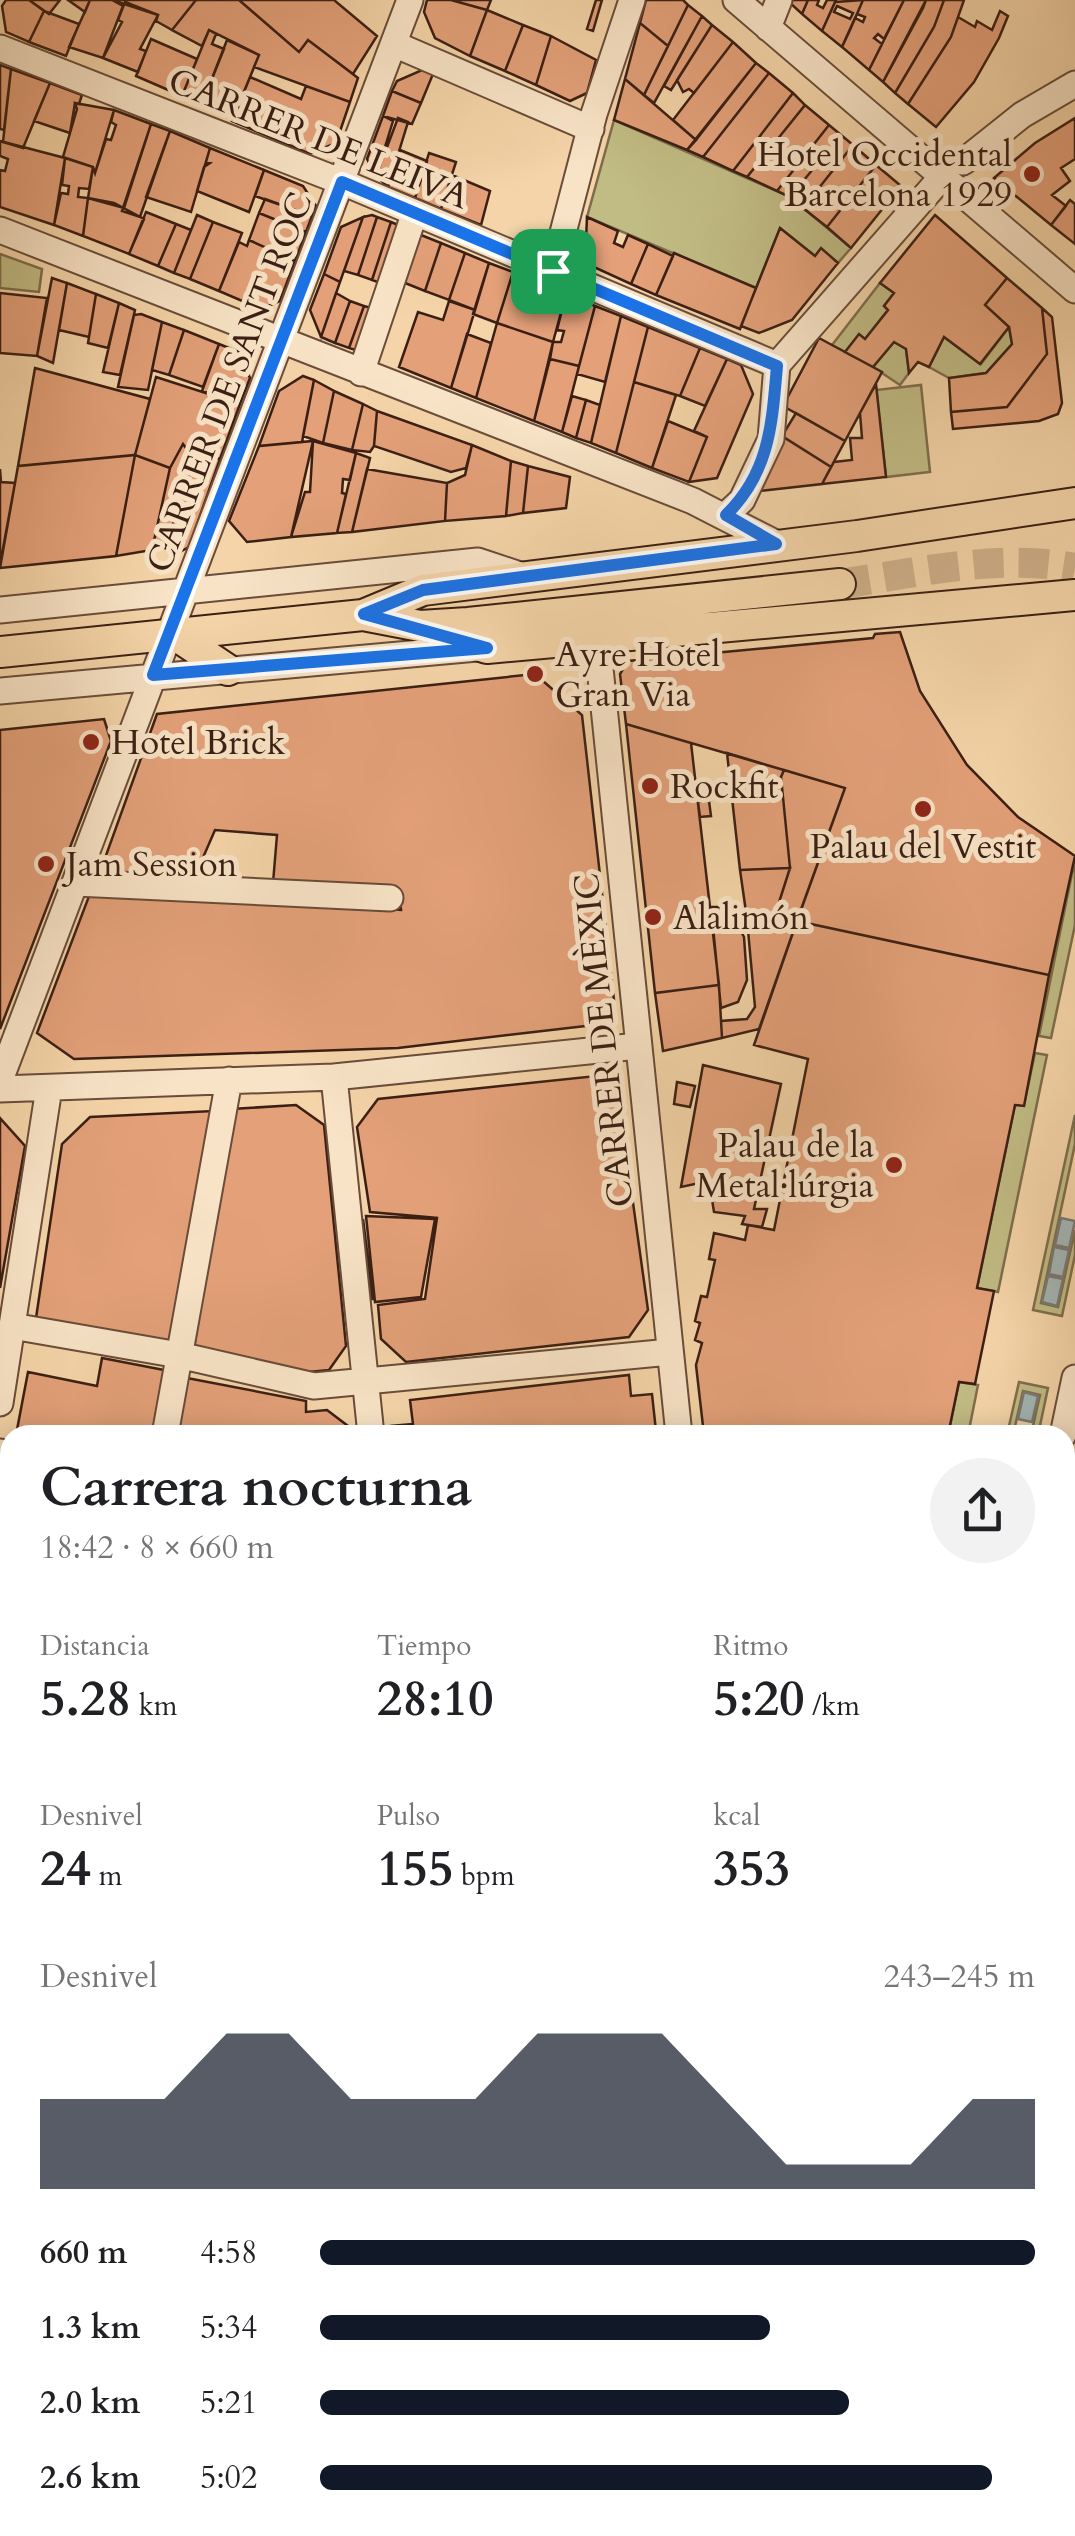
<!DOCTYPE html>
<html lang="es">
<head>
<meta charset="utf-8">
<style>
	body { margin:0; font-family:Cardo,serif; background:#f2f2f2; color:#202124; height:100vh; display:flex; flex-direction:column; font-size:38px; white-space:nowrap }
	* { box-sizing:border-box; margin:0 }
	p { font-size:32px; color:#757577 }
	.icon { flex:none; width:55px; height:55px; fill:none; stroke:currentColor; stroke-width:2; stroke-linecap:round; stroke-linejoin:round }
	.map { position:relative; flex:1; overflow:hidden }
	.details { position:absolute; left:0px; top:1425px; width:1075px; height:1112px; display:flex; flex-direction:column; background:#fff; border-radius:30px 30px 0 0; box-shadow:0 5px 25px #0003 }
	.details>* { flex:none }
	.pin { position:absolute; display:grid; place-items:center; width:85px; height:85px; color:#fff; margin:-42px; border-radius:20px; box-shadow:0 5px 15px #0006 }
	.round { display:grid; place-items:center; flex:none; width:105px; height:105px; border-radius:52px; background:#f2f2f2 }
	.summary { display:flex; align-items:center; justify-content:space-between; height:170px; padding:0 40px }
	h1 { font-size:55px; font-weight:600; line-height:75px }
	.metrics { display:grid; grid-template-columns:repeat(3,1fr); gap:15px; height:170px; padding:10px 40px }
	.metrics div { display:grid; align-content:center }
	.metrics b { font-size:50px; font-weight:600 }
	.metrics small { font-size:28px; font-weight:400 }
	.metrics p { font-size:28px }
	.chart { height:280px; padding:20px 40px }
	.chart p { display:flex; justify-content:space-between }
	.chart svg { width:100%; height:180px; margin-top:10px; fill:#111827; opacity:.7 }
	ul { padding:0 40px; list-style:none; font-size:32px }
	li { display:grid; grid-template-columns:160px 120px 1fr; align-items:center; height:75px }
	li i { height:25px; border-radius:12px; background:#111827 }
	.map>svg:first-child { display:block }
</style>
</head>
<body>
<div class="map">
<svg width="1075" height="2536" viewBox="0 0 1075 2536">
	<rect width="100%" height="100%" fill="#f4d4a8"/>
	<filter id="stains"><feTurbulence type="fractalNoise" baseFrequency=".002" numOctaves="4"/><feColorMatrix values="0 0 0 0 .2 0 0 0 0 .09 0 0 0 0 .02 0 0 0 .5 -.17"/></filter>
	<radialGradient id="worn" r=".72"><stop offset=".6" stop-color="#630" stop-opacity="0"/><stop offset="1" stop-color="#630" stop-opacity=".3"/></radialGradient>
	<path fill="#c1bb84" stroke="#7e6d4c" stroke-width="2.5" d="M614 120 790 197 851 248 838 263 821 249 815 256 780 228 756 288 587 217Z
		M0 254 42 269 39 292 0 288Z
		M880 283 894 293 884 306 888 310 865 339 859 335 845 352 832 345Z
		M1009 327 1012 344 986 373 949 378 929 367 944 337 981 364Z
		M894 342 906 349 909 373 900 385 873 367Z
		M921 385 930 472 886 477 876 390Z
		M1075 859V925L1051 1038 1039 1036Z
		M1035 1053 1047 1055 998 1292 977 1288 1015 1105H1024Z
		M1075 1115V1144L1041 1303 1058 1307 1075 1230V1255L1062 1316 1033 1310Z
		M959 1382 978 1385 968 1435H948Z
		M1019 1382 1048 1388 1038 1435H1031L1040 1395 1023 1391 1013 1435H1007Z
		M0 1780 10 1789V1830L0 1841Z
		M0 2030H10V2093L0 2091Z
		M1065 2120 1075 2122V2176L1069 2181 1065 2179Z
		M293 2528H391L398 2536H331Z
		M415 2528H743L741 2536H422Z"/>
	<path fill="#a2b5b4" stroke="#797974" stroke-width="2.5" d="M1061 1218 1075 1221 1069 1248 1055 1245Z
		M1054 1247 1069 1250 1063 1277 1049 1274Z
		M1048 1276 1063 1279 1057 1306 1042 1302Z
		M1024 1392 1038 1396 1032 1422 1018 1419Z"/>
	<path fill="#e3a079" stroke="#3b1f14" stroke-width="2.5" fill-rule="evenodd" d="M6 0H29L44 11 29 42 6 32 2 6Z
		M29 0H60L49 14Z
		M68 0H90L85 12Z
		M90 0H112L123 6 103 58 69 47Z
		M112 0H196L172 30 156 21 158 15Z
		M196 0H239L299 52 308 40 358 78 350 102 254 67 259 55 209 30 202 46 172 30Z
		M239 0H334L377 36 353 74 308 40 299 52Z
		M427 0H451L487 10 470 56 435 38 424 12Z
		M451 0H491L487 10Z
		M596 0H602L593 31 587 29Z
		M646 0H683L688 5 668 46 640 23Z
		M790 0H808L802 14 789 2Z
		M808 0H819L817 5 823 8 827 0H836L822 31 802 14Z
		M863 0 850 30 842 47 822 31 835 2ZM837 6 853 13 850 19 834 12Z
		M863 0H904L884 39 878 34 874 38 882 44 869 70 842 47 855 18 863 22 865 17 857 14Z
		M926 0H944L934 27 895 93 883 82Z
		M926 0 923 8 883 82 869 70 904 0Z
		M944 0H964L951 37 908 104 895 93 934 27Z
		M125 2 158 15 140 49 146 51 138 72 103 58 122 22 118 20Z
		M688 5 702 16 654 103 644 95Z
		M487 10 523 25 505 71 470 56Z
		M44 11 79 24 66 56 29 42Z
		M1000 11 1008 16 999 38 974 82 936 127 908 104 951 37 958 17 975 27 977 21 992 30Z
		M702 16 712 25 671 90 664 86Z
		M640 23 668 46 644 95 625 79Z
		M523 25 551 36 536 85 505 71Z
		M712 25 733 42 694 93 689 89 683 92 677 80Z
		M209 30 216 34 212 44 224 49 202 104 182 96Z
		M551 36 596 60 587 93 570 101 536 85Z
		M151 39 197 59 182 96 136 76Z
		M227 40 259 55 237 109 205 96Z
		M733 42 756 63 696 140 673 120Z
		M756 63 769 73 703 157 687 150Z
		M0 65 11 69 4 130 0 129Z
		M11 69 50 83 23 148 3 142Z
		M422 70 433 74 421 103 392 91 397 81Z
		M769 73 793 93 733 171 703 157Z
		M250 77 301 99 306 86 350 102 336 143 310 154 232 121Z
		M625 79 696 140 687 150 614 120Z
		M50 83 82 95 79 104 75 103 70 133 34 121Z
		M392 91 421 103 412 124 383 116Z
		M793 93 805 105 747 177 733 171Z
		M75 103 114 110 95 173 93 167 63 157 77 109Z
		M805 105 829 125 777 191 747 177Z
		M114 110 151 124 124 208 88 198 93 167 95 173 106 139 111 140 116 125 111 122Z
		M383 116 393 121 376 176 367 159Z
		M398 118 408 122 388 187 376 176Z
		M1075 118V159L1061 168 1070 181 1052 195 1066 206 1051 225 994 178 1035 143Z
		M151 124 170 131 140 217 122 211Z
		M829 125 841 135 790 197 777 191Z
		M170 131 210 148 191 212 146 197Z
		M841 135 853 145 803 208 790 197Z
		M0 141 65 158 54 225 0 207V170L5 171 8 159 0 156Z
		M853 145 876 165 827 227 803 208Z
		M210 148 264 170 249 212 197 191 204 167 210 163 206 162Z
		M400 150 427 161 415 198 388 187Z
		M429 153 456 162 441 209 415 198Z
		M65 158 93 167 89 189 79 188 78 197 88 198 83 236 54 225 61 193 68 194 69 186 62 185Z
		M876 165 901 186 851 248 827 227Z
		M264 170 303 186 316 206 312 216 255 196Z
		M452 175 490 191 481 225 441 209Z
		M88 198 114 203 144 219 129 254 83 236Z
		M265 199 312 216 306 232 259 213Z
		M1070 200 1075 204V244L1051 225Z
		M146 212 176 224 158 266 129 254Z
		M259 213 306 232 295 261 249 240Z
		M197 215 213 222 190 279 174 273Z
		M372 215 377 217 358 275 344 271 363 217Z
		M935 215 1007 278 985 305 1009 327 980 364 944 337 929 367 918 362 909 373 906 349 894 342 873 367 845 352 859 334 865 339 888 310 884 306 894 293 880 283Z
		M363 217 340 282 324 274 341 227Z
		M377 217 391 222 372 280 358 275Z
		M587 217 618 231 614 243 623 247 628 235 648 244 631 284 585 263Z
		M213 222 242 233 219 291 190 279Z
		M391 222 405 228 386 285 372 280Z
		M176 224 191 230 174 273 158 266Z
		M780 228 815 256 821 248 838 263 792 320 759 333 741 326Z
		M416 233 441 243 425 291 400 281Z
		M249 240 295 261 280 301 261 309 219 291 239 242 247 246Z
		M441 243 465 253 449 300 425 291Z
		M648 244 673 256 656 295 631 284Z
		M465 253 489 263 475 310 449 300Z
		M674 253 756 288 740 329 656 295Z
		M489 263 513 272 497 323 473 314Z
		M513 272 566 294 553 342 497 323Z
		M324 274 340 282 321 337 310 310Z
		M52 278 67 283 53 363 37 356Z
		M1007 278 1042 308 1047 354 1007 407 951 412 949 378 986 373 1012 344 1009 327 985 305Z
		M67 283 96 294 89 337 59 330Z
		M0 293 47 298 37 356 0 353Z
		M336 293 350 301 335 343 321 337Z
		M96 294 119 303 108 348 88 343Z
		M566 294 595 306 579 366 550 359 553 342H561L564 331 557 330Z
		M350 301 364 306 349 348 335 343Z
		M449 301 475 310 451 388 399 367 418 312 443 320Z
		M119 303 135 310 120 375 103 372Z
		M364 306 378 310 362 352 349 348Z
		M595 306 621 316 605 382 577 374Z
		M1042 308 1052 317 1062 403 1058 414 1039 421 953 429 951 412 1007 407 1047 354Z
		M141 314 162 322 148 390 118 387 134 315Z
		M621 316 648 327 616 453 591 443Z
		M162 322 184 330 169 375 152 370Z
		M497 323 553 342 534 421 476 398Z
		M648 327 700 348 680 396 634 382Z
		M184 330 219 344 203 387 169 375Z
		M467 334 491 343 476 398 451 388Z
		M819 338 882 372 845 441 783 406Z
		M219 344 239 352 250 378 240 404 202 391Z
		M700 348 727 359 705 406 680 396Z
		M550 359 579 366 562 432 534 421Z
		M727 359 741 365 753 394 717 478 689 482 707 437 694 431Z
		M35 368 150 399 135 455 18 466Z
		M303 376 314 380 302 442 259 446 279 391Z
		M156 377 240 404 220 459 189 452 183 444 170 468 135 455Z
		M314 380 334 391 323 443 303 436Z
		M634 382 676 395 652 468 616 453Z
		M876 384 886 477 822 484 834 462 852 460 850 438H862L860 413Z
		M334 391 363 404 352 450 323 443Z
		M572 396 586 400 576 438 562 432Z
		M586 400 600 405 591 443 576 438Z
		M363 404 377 411 374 446 370 452 352 450Z
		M377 411 472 445 466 468 451 472 374 446Z
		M796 413 845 441 831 467 782 436Z
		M668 421 707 437 689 482 652 468Z
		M782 436 831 467 822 484 760 491Z
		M313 441 356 453 350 480 343 479 342 493 346 494 337 533 291 537 305 492H310Z
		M313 441 291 537 247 542 229 521 259 446Z
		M183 444 189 452 190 473 165 548 152 550 170 468Z
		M472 445 511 461 506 516 445 521 447 483 465 475Z
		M189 452 220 459 189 547 178 553 165 548 190 473Z
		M356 453 370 458 352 532 337 533Z
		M135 455 116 556 0 568 18 466Z
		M135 455 170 468 152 550 116 556Z
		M511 461 528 466 523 513 506 516Z
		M528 466 570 477 566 508 523 513Z
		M0 469 1 482 15 483 0 565Z
		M367 469 447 483 445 521 352 532Z
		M900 632 920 691 967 765 1018 817 1075 856 1049 975 797 921 845 788 626 724 620 674 628 661 873 638 875 634Z
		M535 674 582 715 614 1000 594 1025 398 1048 74 1059 37 1033 91 891 401 910 399 895 273 883 277 835 215 830 195 876 100 872 157 714Z
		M104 719 111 741 0 1029V730Z
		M626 724 691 743 719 985 655 993Z
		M727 753 784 770 781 777 790 868 740 870Z
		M784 770 845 788 799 915 774 918 790 868 781 777Z
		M709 801 711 816 700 817 698 802Z
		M790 868 774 918 747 919 740 870Z
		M711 907H728L744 937 747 980 738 1002 721 1008Z
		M799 915 759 1029 722 1038 721 1021 747 1019 755 1007 747 919Z
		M797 921 1049 975 1024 1106 1015 1105 977 1288 994 1291 975 1384 959 1382 948 1435H704L696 1365 702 1343 695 1340 700 1323 695 1321 701 1296 707 1297 715 1260 709 1259 714 1233 745 1240 748 1225 774 1230 808 1059 754 1045Z
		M719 985 722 1038 663 1051 655 993Z
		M703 1065 781 1084 754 1209H767L762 1227 742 1224 745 1216 714 1212 709 1181 681 1187Z
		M615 1074 648 1310 629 1337 406 1362 381 1339 378 1305 425 1299 437 1218 370 1212 357 1127 378 1099Z
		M677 1082 695 1086 690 1107 674 1104Z
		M296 1105 324 1125 346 1346 329 1370 309 1372 194 1348 232 1109Z
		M213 1111 169 1344 36 1318 62 1144 90 1117Z
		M0 1118 25 1146 0 1288Z
		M366 1216 435 1219 421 1297 375 1302Z
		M363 1219 373 1299H371Z
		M102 1358 164 1370 152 1435H16L28 1372 97 1386Z
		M629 1375 631 1396 652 1394 656 1431 651 1435H392L391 1426 413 1424 410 1400Z
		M187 1378 306 1401V1412L327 1410 352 1429 353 1435H178Z
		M9 1470H10V1610L0 1605 6 1573 0 1571V1524Z
		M0 2185 10 2189V2212L0 2206Z
		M0 2220 10 2224 7 2257 0 2255Z
		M1075 2378V2536H960L962 2528H1065V2394L1071 2396Z"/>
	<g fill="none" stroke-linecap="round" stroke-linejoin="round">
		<path stroke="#cfb08a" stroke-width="30" stroke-dasharray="30 15" stroke-linecap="butt" d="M840 584C915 573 1000 553 1075 568"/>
		<defs>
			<path id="minor" d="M736 0 1075 290
				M768 28 779 0
				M394 44 591 129
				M0 48 342 182 777 365
				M963 162 1022 115 1075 84
				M0 230 693 501 777 544
				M553 271 594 114 632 0
				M361 373 414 215
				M726 515 742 500 771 439 777 365 941 178
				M0 610 478 561 523 576
				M597 639 679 1435
				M0 691 477 648
				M76 883 390 898
				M334 1077 371 1435
				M0 1080 410 0
				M0 1089 334 1077 638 1046
				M12 1326 179 1355 314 1386 670 1352
				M0 1403 49 1088
				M165 1435 229 1080
				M1063 1435 1075 1378
				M0 1452 10 1454
				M1065 1605 1075 1562
				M0 1634 10 1639
				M1065 1843 1075 1845
				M0 1881H10
				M0 1982 10 1983"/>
			<path id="major" d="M363 615 423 590 857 536 1075 503
				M437 632 487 648 1075 595
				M174 634 228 670
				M0 652 363 615 420 626 468 623 840 584"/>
		</defs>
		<use href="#minor" stroke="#694c39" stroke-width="29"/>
		<use href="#major" stroke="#3b1f14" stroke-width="34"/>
		<use href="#minor" stroke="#f8e3c6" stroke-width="25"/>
		<use href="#major" stroke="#f4d4a8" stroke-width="30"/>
	</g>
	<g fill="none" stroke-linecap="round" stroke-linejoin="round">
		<defs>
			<path id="route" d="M342 182 777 366C772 423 770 472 726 515L776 544 423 590 364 614 487 648 153 675Z"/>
		</defs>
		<use href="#route" stroke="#fff" stroke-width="20"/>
		<use href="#route" stroke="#1a73e8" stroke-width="12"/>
	</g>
	<g fill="#8f2418" stroke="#f8e3c6" stroke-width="4">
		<circle cx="1032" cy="174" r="10"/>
		<circle cx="535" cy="674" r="10"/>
		<circle cx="91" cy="742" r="10"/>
		<circle cx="650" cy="786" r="10"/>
		<circle cx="923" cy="809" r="10"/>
		<circle cx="46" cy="864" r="10"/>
		<circle cx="653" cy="917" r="10"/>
		<circle cx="894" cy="1165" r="10"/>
	</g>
	<g text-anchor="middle" stroke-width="10" stroke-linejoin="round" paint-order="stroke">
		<g font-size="35" fill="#3b1f14" stroke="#f8e3c6">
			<text transform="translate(319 138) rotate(22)" y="12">CARRER DE LEIVA</text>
			<text transform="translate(229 382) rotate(-69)" y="12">CARRER DE SANT ROC</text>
			<text transform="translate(603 1040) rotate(-96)" y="12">CARRER DE MÈXIC</text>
		</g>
		<g font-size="35" fill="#3b1f14" stroke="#f8e3c6" text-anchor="start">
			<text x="1012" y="166" text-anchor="end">Hotel Occidental<tspan x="1012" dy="40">Barcelona 1929</tspan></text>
			<text x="555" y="666">Ayre Hotel<tspan x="555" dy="40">Gran Via</tspan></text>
			<text x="111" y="754">Hotel Brick</text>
			<text x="670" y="798">Rockfit</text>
			<text x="923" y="858" text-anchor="middle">Palau del Vestit</text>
			<text x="66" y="876">Jam Session</text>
			<text x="673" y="929">Alalimón</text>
			<text x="874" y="1157" text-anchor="end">Palau de la<tspan x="874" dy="40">Metal·lúrgia</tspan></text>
		</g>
	</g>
	<rect width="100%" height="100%" filter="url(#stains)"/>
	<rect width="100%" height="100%" fill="url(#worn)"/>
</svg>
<div class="pin" style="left:553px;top:271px;background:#1e9e55"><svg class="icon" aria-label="arrive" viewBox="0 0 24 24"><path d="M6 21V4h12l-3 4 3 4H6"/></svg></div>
<section class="details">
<div class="summary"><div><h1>Carrera nocturna</h1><p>18:42 · 8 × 660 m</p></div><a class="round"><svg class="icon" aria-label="share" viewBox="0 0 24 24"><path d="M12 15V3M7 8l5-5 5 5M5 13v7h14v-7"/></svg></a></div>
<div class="metrics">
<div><p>Distancia</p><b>5.28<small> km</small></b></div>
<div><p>Tiempo</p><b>28:10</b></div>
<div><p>Ritmo</p><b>5:20<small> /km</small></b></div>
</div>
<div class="metrics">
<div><p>Desnivel</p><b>24<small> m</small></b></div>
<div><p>Pulso</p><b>155<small> bpm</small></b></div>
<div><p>kcal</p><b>353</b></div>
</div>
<div class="chart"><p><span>Desnivel</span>243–245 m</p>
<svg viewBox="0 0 160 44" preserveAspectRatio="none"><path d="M0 44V22L10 22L20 22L30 6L40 6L50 22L60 22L70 22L80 6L90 6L100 6L110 22L120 38L130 38L140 38L150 22L160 22V44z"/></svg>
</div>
<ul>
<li><b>660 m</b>4:58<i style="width:100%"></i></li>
<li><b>1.3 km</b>5:34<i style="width:63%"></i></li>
<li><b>2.0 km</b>5:21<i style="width:74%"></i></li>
<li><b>2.6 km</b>5:02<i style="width:94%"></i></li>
</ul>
</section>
</div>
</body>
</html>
